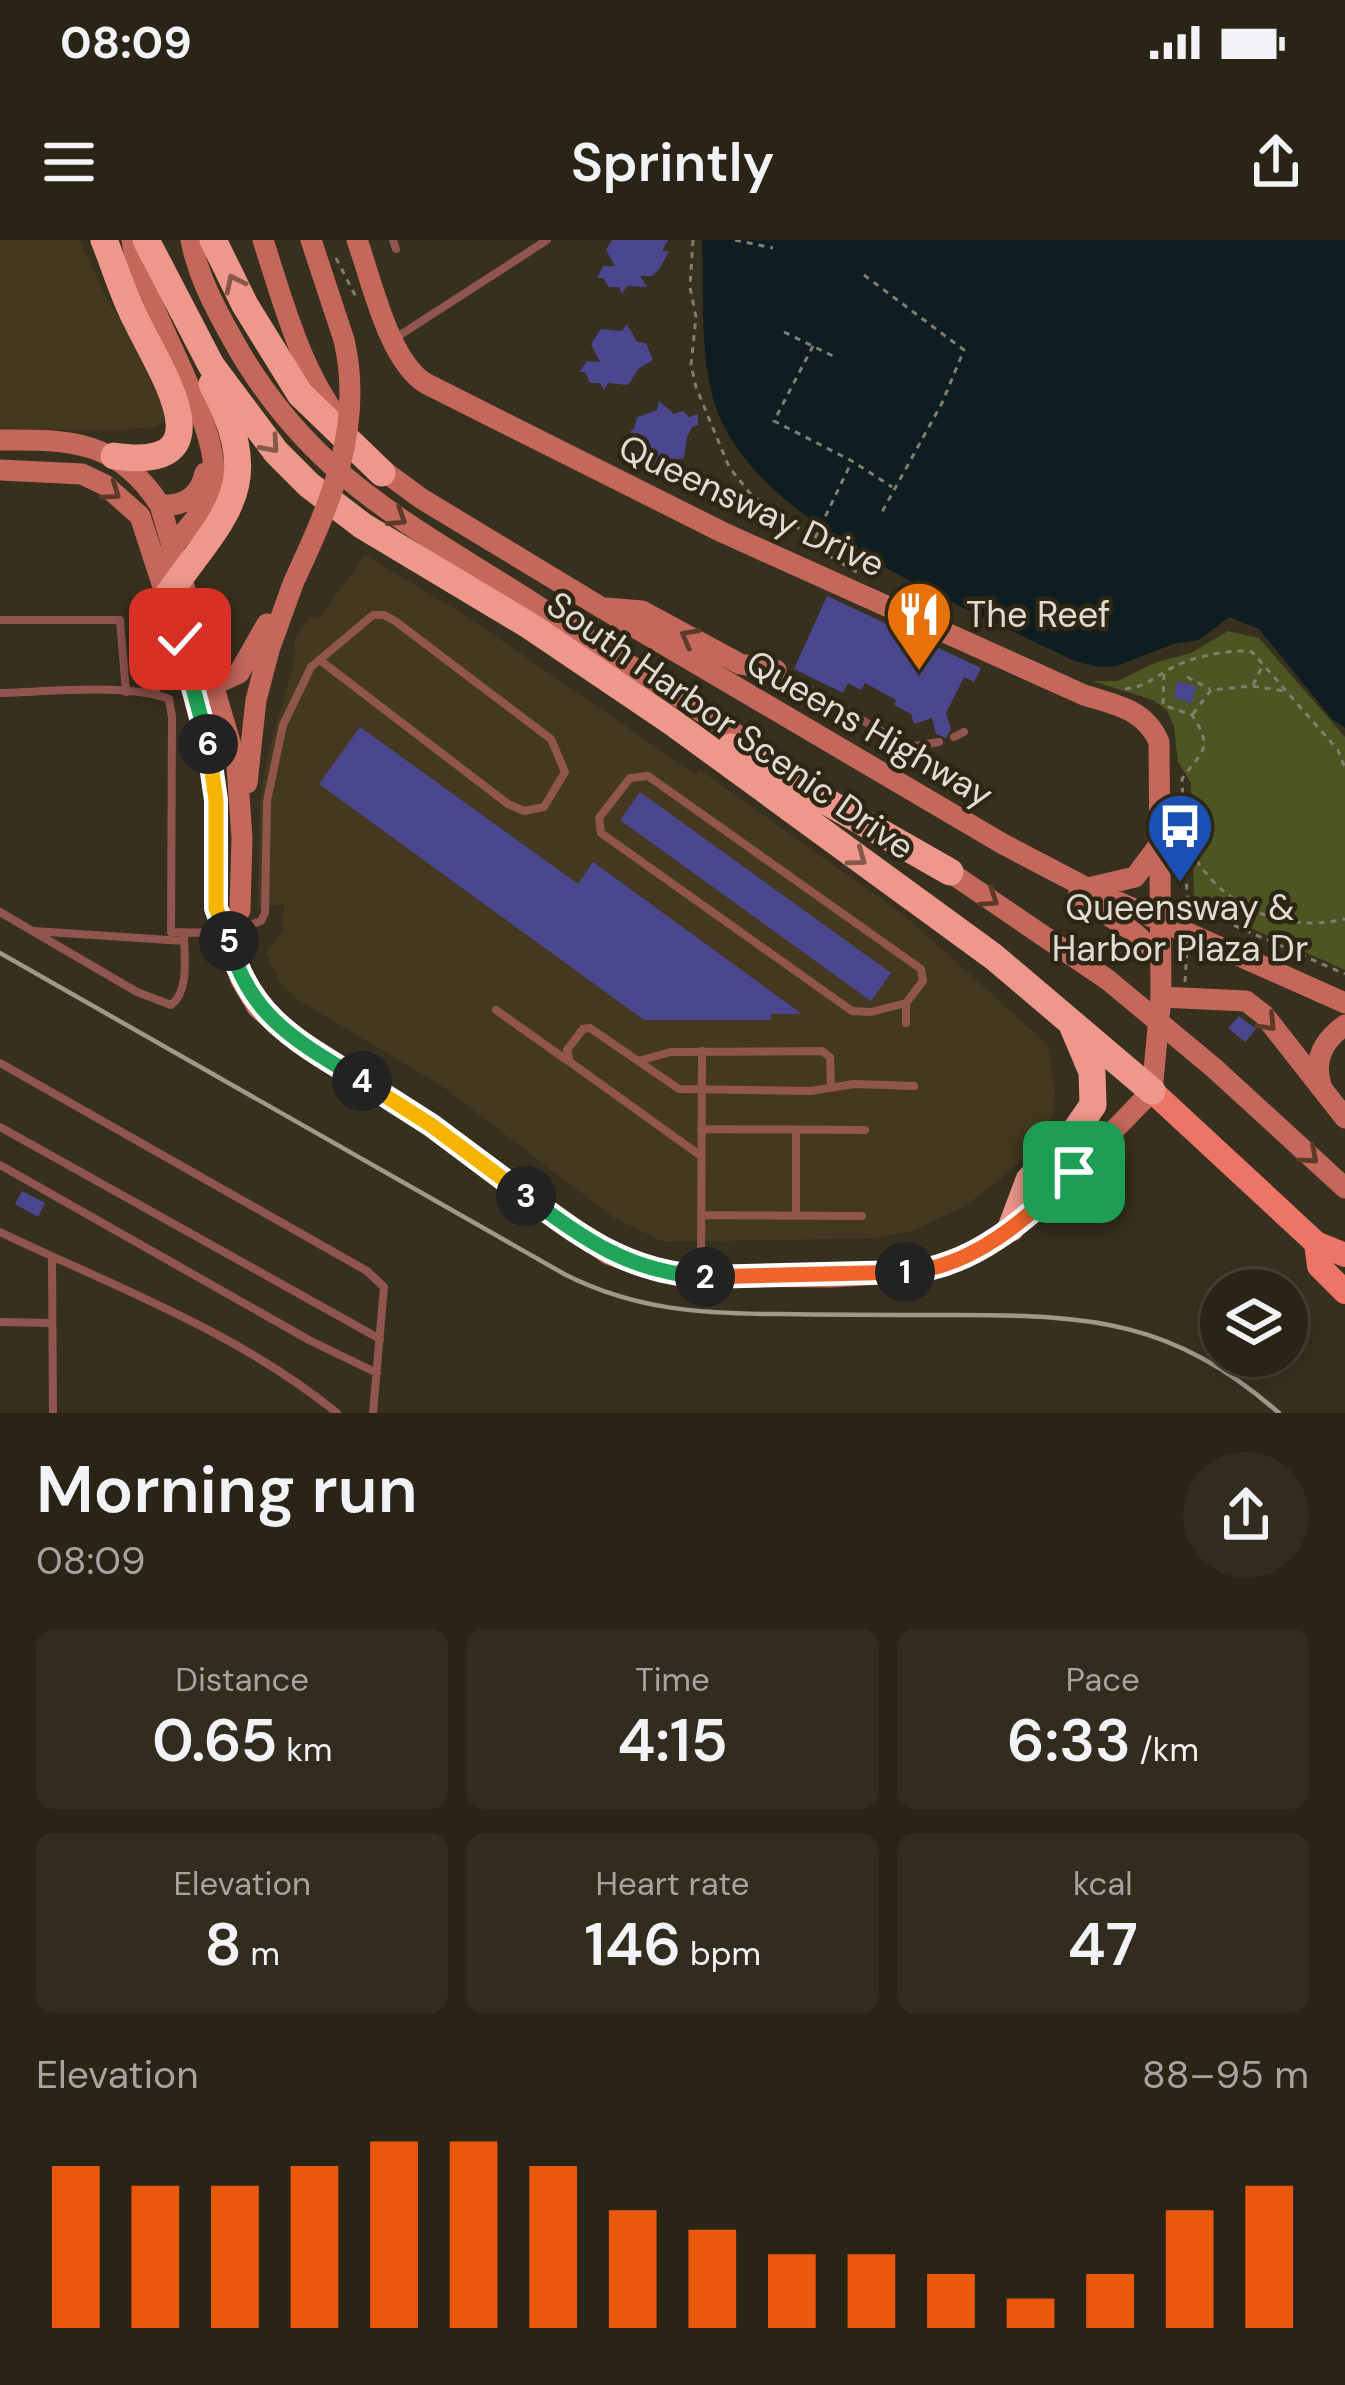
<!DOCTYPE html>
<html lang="en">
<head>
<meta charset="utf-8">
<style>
	body { margin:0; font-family:"DM Sans",sans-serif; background:#322c1f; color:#f1f3f6; height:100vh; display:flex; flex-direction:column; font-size:45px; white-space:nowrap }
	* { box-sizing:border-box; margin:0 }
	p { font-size:39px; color:#a5a4a1 }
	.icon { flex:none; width:66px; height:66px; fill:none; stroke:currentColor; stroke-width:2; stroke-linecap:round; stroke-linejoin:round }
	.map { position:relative; height:1173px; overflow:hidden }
	.drawer { display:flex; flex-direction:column; background:#2a2416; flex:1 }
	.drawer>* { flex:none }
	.tools { position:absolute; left:1200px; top:1029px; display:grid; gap:24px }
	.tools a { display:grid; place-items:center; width:108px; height:108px; border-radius:50%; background:#2a2416; box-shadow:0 6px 18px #0003,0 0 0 3px #464135; font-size:60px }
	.pin { position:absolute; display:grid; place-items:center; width:102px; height:102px; color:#fff; margin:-51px; border-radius:24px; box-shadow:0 6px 18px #0006 }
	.km { position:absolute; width:60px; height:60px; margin:-30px; border-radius:50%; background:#222; color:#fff; font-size:33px; line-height:60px; text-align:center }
	.round { display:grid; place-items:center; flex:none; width:126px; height:126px; border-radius:63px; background:#322c1f }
	.head { display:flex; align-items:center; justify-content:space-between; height:204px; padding:0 36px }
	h1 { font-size:66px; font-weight:600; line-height:90px }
	.metrics { display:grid; grid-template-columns:repeat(3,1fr); gap:18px; height:204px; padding:12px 36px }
	.metrics div { display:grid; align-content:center; border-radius:18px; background:#322c1f; text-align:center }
	.metrics b { font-size:60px; font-weight:600 }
	.metrics small { font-size:33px; font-weight:400 }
	.metrics p { font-size:33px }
	.chart { height:336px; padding:24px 36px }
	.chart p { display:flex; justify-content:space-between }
	.chart svg { width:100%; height:216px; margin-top:12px; stroke:#ea580c; stroke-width:6 }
	.status { display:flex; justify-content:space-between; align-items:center; height:84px; padding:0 60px; background:#2a2416; direction:ltr }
	.status svg { height:33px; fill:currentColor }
	header { display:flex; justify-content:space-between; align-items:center; height:156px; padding:0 36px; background:#2a2416; font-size:54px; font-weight:600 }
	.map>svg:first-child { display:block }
</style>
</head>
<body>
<div class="status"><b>08:09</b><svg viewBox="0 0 49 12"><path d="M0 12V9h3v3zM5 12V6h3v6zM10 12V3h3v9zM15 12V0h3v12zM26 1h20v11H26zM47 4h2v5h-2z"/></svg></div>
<header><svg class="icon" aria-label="menu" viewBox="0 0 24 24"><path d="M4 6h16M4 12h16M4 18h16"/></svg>Sprintly<svg class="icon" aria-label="share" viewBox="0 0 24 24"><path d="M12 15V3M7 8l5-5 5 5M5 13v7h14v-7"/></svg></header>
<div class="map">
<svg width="1345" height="1173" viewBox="0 0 1345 1173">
	<rect width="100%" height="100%" fill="#38301e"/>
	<path fill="#443920" d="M0 0H79L108 61 156 138 166 168 165 181 155 187 112 190 0 189Z
		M365 315 466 376 696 535 699 529 905 676 1048 805 1055 854 1053 873 1038 903 1001 939 963 967 913 991 876 998 664 1002 613 977 442 846 297 759 282 745 266 713 282 691 284 664 258 668 260 560 267 518 294 424 295 397 310 377 318 380Z"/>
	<path fill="#4d5523" d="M1228 391 1259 398 1345 497V730L1194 663 1191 543 1178 522 1174 487 1167 470 1153 460 1092 441H1118L1154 423 1191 413Z"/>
	<path fill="#0e1d22" d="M702 0H1345V488L1332 479 1259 389 1229 377 1199 400 1173 404 1117 426 1098 427 1072 420C965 366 764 289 718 173 698 121 705 55 702 0Z"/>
	<path fill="#4b478f" d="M612 0H668L662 11H669L660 28 652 36H640L647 47 627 46 622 54 619 47H609L603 38H597L603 26H615L606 10Z
		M627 84 637 102 646 103 653 120 639 128 628 145 608 143 604 150 600 143H590L585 132H579L587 121 600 122 591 104 601 89 622 91Z
		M659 161 674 174 683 171 689 177 698 174V185L692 187 687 197 684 218 665 223 663 232 657 227 648 230 634 219 636 211 648 207 630 192 634 189 637 177 657 170Z
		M827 356 981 428 974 442 964 437 946 473 951 489 946 498 936 494 932 478 914 484 911 474 894 465 896 460 865 443 861 450 848 443 843 453 794 429Z
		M1177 441 1196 446 1192 463 1174 458Z
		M360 487 578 644 593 622 802 774H771V780H644L319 544Z
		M640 552 891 733 871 761 620 580Z
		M1239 776 1256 789 1245 802 1228 788Z
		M22 951 45 963 38 977 15 964Z"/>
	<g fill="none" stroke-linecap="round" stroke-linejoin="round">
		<path stroke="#837d6e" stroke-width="3" stroke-dasharray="6 6" stroke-linecap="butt" d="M693 0 690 47 696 77 691 125 696 147 729 227 753 257 778 270 831 317 860 334
			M735 0 773 8
			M336 18 356 57
			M864 35 964 110 942 163 882 272
			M784 92 835 117
			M813 106 774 181 852 221 892 247
			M815 298 852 221
			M1164 434 1163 465 1192 475C1215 510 1201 511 1182 539L1188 676
			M1187 437 1210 449
			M1253 445 1262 427
			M1125 449C1143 447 1153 439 1168 430 1187 418 1230 408 1252 412L1338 510 1345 528
			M1193 474 1211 450 1252 446 1285 451
			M1185 599C1213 662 1277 695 1345 679
			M1190 666 1345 734
			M1185 742 1187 710"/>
		<path stroke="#90564e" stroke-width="8" d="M393 0 396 9
			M397 97 547 0
			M0 380H120L126 452
			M780 433 909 507 939 502
			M0 453C44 452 131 443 169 459L172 477 171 692 227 693 261 681 265 673 267 561 283 485 311 427 373 375H384L395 381 551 499 565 532 544 567 524 571 508 564 321 421
			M156 454 158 376 164 363
			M954 497 964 492
			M895 539 909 507
			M0 672 137 752 171 765C190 751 184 716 184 692
			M34 691 184 701
			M906 763 871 772 852 771 601 593 599 578 630 538 648 536 921 729 923 741 906 763V783
			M496 770 568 821
			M638 821 671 812 822 811 830 817 831 847
			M0 823 367 1031 384 1047 373 1173
			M0 887 380 1099
			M701 889 865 890
			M701 916 570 822 567 810 583 789 590 788 679 849 811 851 854 844 914 846
			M0 925 309 1100 377 1133
			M701 975 862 976
			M796 975V890
			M0 992C115 1047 238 1092 337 1173
			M52 1017 53 1173
			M701 1035 702 811
			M0 1082 52 1083"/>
		<path stroke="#c4685c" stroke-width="21" d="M132 0C141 69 229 192 212 250 204 275 182 291 169 312
			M191 0C198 36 215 68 233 100 308 235 406 282 530 361 607 410 684 460 760 510
			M263 0C283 62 300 128 340 181
			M311 0 344 100
			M0 200C71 199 119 201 160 265L237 526 242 598 240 670 227 693
			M374 224 422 259 602 368 1003 604 1087 648 1345 763
			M0 230 82 234 105 245 140 276 180 399 212 522 216 560V668L241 740 257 767 278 786 432 885 608 1014 660 1032 701 1036 830 1037 919 1032 973 1012 1011 988 1058 948 1152 851 1161 757 1159 502C1145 469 1116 465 1084 455L722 292 425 143C388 119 372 41 357 0
			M160 265C183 267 200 257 205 233
			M606 368 642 371 740 424 776 430
			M205 449 239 433 267 384
			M247 543 256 460 269 410 294 341
			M938 624 1108 740
			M1088 648 1135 637 1159 605
			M1078 656 1131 690 1160 716
			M1161 757 1246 761 1264 775 1345 878
			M1214 828 1345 948
			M1321 845C1313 819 1324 800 1345 785"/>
		<path stroke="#ec7567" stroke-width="24" d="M1152 851 1316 1003 1345 1015
			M1316 1003 1319 1026 1345 1052"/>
		<path stroke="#ee988c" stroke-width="27" d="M104 0C115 27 123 55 136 80 161 132 230 233 114 216
			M146 0 211 125 276 212 309 245 363 286 530 386 672 482 994 717 1152 851
			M213 0 245 65 300 154 382 233
			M167 356C223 275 268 249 212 144
			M731 507 950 632
			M1011 988 1029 940 1066 904 1093 865 1092 832 1073 787"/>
		<path stroke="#9f998c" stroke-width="4.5" d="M0 713 566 1035C636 1070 703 1074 780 1074 839 1075 897 1075 955 1075 1090 1075 1173 1080 1279 1173"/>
		<path stroke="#c4685c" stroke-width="21" d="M296 337C331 261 364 186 344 100
			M1108 740 1214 828"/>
	</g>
	<defs><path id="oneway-chevron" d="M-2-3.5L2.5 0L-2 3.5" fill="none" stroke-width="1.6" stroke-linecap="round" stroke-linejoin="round" transform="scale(3)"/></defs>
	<g stroke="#84594b">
		<use href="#oneway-chevron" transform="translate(234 43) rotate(-116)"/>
		<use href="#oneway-chevron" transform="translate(271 205) rotate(49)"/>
		<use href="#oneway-chevron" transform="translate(858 618) rotate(36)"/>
	</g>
	<g stroke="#5b3a2a">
		<use href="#oneway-chevron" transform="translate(112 252) rotate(35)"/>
		<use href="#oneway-chevron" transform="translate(398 278) rotate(33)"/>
		<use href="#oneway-chevron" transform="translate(689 397) rotate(-151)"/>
		<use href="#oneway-chevron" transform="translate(990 659) rotate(34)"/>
		<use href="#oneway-chevron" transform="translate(1268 783) rotate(47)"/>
		<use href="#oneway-chevron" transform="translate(1310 916) rotate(42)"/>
	</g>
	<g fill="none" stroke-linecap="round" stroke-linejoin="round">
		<defs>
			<path id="split-1" d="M905 1032C971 1029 1030 977 1074 932"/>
			<path id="split-2" d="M705 1037 905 1032"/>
			<path id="split-3" d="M526 956C586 1000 628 1032 705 1037"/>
			<path id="split-4" d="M362 841 431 885 526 956"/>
			<path id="split-5" d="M229 701C249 777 298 802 362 841"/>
			<path id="split-6" d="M208 504 216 560V668L229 701"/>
			<path id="split-7" d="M180 399 208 504"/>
		</defs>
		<use href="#split-1" stroke="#fff" stroke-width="24"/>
		<use href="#split-2" stroke="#fff" stroke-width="24"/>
		<use href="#split-3" stroke="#fff" stroke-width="24"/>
		<use href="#split-4" stroke="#fff" stroke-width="24"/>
		<use href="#split-5" stroke="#fff" stroke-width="24"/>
		<use href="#split-6" stroke="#fff" stroke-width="24"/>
		<use href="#split-7" stroke="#fff" stroke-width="24"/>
		<use href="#split-1" stroke="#f0652b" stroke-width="15"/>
		<use href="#split-2" stroke="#f0652b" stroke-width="15"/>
		<use href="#split-3" stroke="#22a559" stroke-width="15"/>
		<use href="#split-4" stroke="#f5b400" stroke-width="15"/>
		<use href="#split-5" stroke="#22a559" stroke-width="15"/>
		<use href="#split-6" stroke="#f5b400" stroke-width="15"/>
		<use href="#split-7" stroke="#22a559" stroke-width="15"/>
	</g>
	<defs>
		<symbol id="restaurant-pin" viewBox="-11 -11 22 30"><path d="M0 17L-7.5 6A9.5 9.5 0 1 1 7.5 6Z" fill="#e8710a" stroke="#2e2615"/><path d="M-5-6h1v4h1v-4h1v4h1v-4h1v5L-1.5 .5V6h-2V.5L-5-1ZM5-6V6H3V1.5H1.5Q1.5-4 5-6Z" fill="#fff"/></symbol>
		<symbol id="bus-pin" viewBox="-11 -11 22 30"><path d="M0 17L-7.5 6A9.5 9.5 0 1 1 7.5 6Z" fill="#1a4fb4" stroke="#2e2615"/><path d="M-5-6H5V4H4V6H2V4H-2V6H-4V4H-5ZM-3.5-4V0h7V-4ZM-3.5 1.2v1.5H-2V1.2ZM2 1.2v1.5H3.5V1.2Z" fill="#fff"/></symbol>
	</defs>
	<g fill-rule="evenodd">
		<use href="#restaurant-pin" x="881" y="336" width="76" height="104"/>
		<use href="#bus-pin" x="1142" y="548" width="76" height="104"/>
	</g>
	<g text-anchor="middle" stroke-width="9" stroke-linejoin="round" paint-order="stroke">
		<g font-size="36" fill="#e1dcd2" stroke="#2e2615">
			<text transform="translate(752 265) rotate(25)" y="13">Queensway Drive</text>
			<text transform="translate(731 485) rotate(35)" y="13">South Harbor Scenic Drive</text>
			<text transform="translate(870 488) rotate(30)" y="13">Queens Highway</text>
		</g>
		<g font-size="36" fill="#e1dcd2" stroke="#2e2615" text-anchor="start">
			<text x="966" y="387">The Reef</text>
			<text x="1180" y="680" text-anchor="middle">Queensway &amp;<tspan x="1180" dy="41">Harbor Plaza Dr</tspan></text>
		</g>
	</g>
</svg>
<div class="tools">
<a><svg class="icon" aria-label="layers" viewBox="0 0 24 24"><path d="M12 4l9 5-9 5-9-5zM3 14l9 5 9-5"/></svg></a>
</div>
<div class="pin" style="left:1074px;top:932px;background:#1e9e55"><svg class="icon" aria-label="arrive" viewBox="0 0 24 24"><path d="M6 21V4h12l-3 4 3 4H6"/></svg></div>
<div class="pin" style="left:180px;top:399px;background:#d93025"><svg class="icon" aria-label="check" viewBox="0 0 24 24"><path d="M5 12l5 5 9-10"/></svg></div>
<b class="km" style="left:905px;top:1032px">1</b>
<b class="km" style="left:705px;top:1037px">2</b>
<b class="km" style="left:526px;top:956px">3</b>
<b class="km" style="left:362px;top:841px">4</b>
<b class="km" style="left:229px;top:701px">5</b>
<b class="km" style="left:208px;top:504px">6</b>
</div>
<section class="drawer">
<div class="head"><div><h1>Morning run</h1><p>08:09</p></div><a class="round"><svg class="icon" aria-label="share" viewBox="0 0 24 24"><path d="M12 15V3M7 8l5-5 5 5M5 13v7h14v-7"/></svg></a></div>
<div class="metrics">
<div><p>Distance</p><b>0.65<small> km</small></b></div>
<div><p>Time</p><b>4:15</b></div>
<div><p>Pace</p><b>6:33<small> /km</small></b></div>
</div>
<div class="metrics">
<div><p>Elevation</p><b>8<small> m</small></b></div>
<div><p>Heart rate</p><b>146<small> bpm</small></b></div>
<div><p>kcal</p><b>47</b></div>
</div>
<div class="chart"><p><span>Elevation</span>88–95 m</p>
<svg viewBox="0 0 160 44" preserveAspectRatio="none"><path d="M5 44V11M15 44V15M25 44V15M35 44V11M45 44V6M55 44V6M65 44V11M75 44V20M85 44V24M95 44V29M105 44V29M115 44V33M125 44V38M135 44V33M145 44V20M155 44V15"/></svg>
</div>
</section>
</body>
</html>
